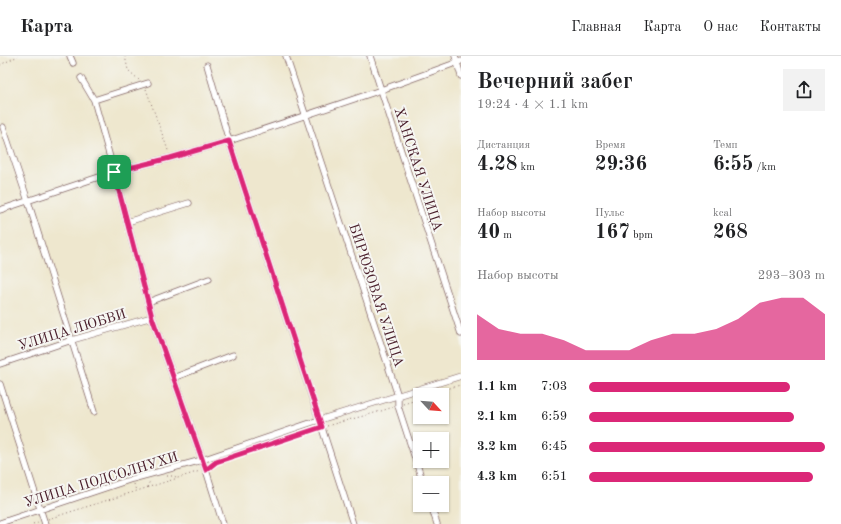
<!DOCTYPE html>
<html lang="ru">
<head>
<meta charset="utf-8">
<style>
	body { margin:0; font-family:"Old Standard TT",serif; background:#f2f2f2; color:#202124; height:100vh; display:flex; flex-direction:column; font-size:15px; white-space:nowrap }
	* { box-sizing:border-box; margin:0 }
	p { font-size:13px; color:#757577 }
	.icon { flex:none; width:22px; height:22px; fill:none; stroke:currentColor; stroke-width:2; stroke-linecap:round; stroke-linejoin:round }
	.map { position:relative; flex:1; overflow:hidden }
	.sheet { display:flex; flex-direction:column; background:#fff; width:380px }
	.sheet>* { flex:none }
	.needle { width:26px; rotate:116deg }
	.controls { position:absolute; left:413px; top:332px; display:grid; gap:8px }
	.controls a { display:grid; place-items:center; width:36px; height:36px; border-radius:0px; background:#fff; box-shadow:0 1px 3px #0004; font-size:20px }
	.pin { position:absolute; display:grid; place-items:center; width:34px; height:34px; color:#fff; margin:-17px; border-radius:8px; box-shadow:0 2px 6px #0006 }
	.round { display:grid; place-items:center; flex:none; width:42px; height:42px; border-radius:0px; background:#f2f2f2 }
	.head { display:flex; align-items:center; justify-content:space-between; height:68px; padding:0 16px }
	h1 { font-size:22px; font-weight:800; line-height:30px }
	.stats { display:grid; grid-template-columns:repeat(3,1fr); gap:6px; height:68px; padding:4px 16px }
	.stats div { display:grid; align-content:center }
	.stats b { font-size:20px; font-weight:800 }
	.stats small { font-size:11px; font-weight:400 }
	.stats p { font-size:11px }
	.chart { height:112px; padding:8px 16px }
	.chart p { display:flex; justify-content:space-between }
	.chart svg { width:100%; height:72px; margin-top:4px; fill:#db2777; opacity:.7 }
	ul { padding:0 16px; list-style:none; font-size:13px }
	li { display:grid; grid-template-columns:64px 48px 1fr; align-items:center; height:30px }
	li i { height:10px; border-radius:5px; background:#db2777 }
	header { display:flex; align-items:center; gap:24px; box-sizing:border-box; height:56px; padding:0 20px; background:#fff; border-bottom:1px solid #e0e0e0 }
	header strong { font-size:19px }
	nav { display:flex; gap:22px; margin-inline-start:auto; font-size:14px }
	main { display:flex; flex:1; min-height:0 }
	.map>svg:first-child { display:block }
</style>
</head>
<body>
<header>
<strong>Карта</strong>
<nav><a>Главная</a><a>Карта</a><a>О нас</a><a>Контакты</a></nav>
</header>
<main>
<div class="map">
<svg width="461" height="468" viewBox="0 0 461 468">
	<rect width="100%" height="100%" fill="#f6f6f2"/>
	<filter id="ink" filterUnits="userSpaceOnUse"><feTurbulence type="fractalNoise" baseFrequency=".025" numOctaves="2"/><feDisplacementMap in="SourceGraphic" scale="8" xChannelSelector="R" yChannelSelector="G"/><feConvolveMatrix kernelMatrix="1 2 1 2 8 2 1 2 1" color-interpolation-filters="sRGB"/></filter>
	<filter id="wash" filterUnits="userSpaceOnUse"><feTurbulence type="fractalNoise" baseFrequency=".012" numOctaves="4" result="noise"/><feDisplacementMap in="SourceGraphic" scale="16" xChannelSelector="R" yChannelSelector="G"/><feGaussianBlur stdDeviation="0.9" result="paint"/><feColorMatrix in="noise" values="0 0 0 0 0 0 0 0 0 0 0 0 0 0 0 0 0 1.4 0 .05"/><feComposite in="paint" operator="in"/></filter>
	<g filter="url(#wash)">
		<rect width="100%" height="100%" fill="#eee7ce"/>
	</g>
	<g filter="url(#ink)">
		<g fill="none" stroke-linecap="round" stroke-linejoin="round">
			<defs>
				<path id="minor" d="M70 0 73 7
					M286 0 398 340V350L423 427
					M370 0 381 34 461 278
					M455 0 461 20
					M207 9 229 85 353 468
					M81 22 94 44 114 116 152 261 206 414 223 468
					M94 44 148 27
					M3 71 28 145 94 356
					M0 154 117 115 170 102 229 85 381 34 461 5
					M127 166 189 147
					M148 246 209 223
					M0 308 72 284 152 261
					M173 322 233 299
					M0 328 45 468
					M431 449 437 468
					M0 467 132 423 202 404 319 364 461 320"/>
			</defs>
			<use href="#minor" stroke="#836564" stroke-width="7"/>
			<path stroke="#836564" stroke-width="1" stroke-dasharray="1 3" stroke-linecap="butt" d="M125 0 128 14 139 24
				M0 9 18 0
				M146 33 169 97
				M431 339C441 336 450 331 461 329
				M403 348 420 343
				M327 370C349 363 371 359 393 351
				M210 410 216 406 316 373
				M167 420H174L178 422
				M99 426 130 416 131 418
				M134 428 136 435
				M147 431 150 425
				M48 463 200 415
				M33 468 38 466"/>
			<use href="#minor" stroke="#fff" stroke-width="5.5"/>
		</g>
	</g>
	<g fill="none" stroke-linecap="round" stroke-linejoin="round" filter="url(#ink)">
		<defs>
			<path id="route" d="M229 85 322 371 216 406 206 414 152 261 114 116 117 115 170 102Z"/>
		</defs>
		<use href="#route" stroke="#fff" stroke-width="8"/>
		<use href="#route" stroke="#db2777" stroke-width="5"/>
	</g>
	<g text-anchor="middle" stroke-width="4" stroke-linejoin="round" paint-order="stroke">
		<g font-size="14" fill="#4a1f2b" stroke="#f6f6f2">
			<text transform="translate(419 113) rotate(72)" y="5">ХАНСКАЯ УЛИЦА</text>
			<text transform="translate(377 239) rotate(72)" y="5">БИРЮЗОВАЯ УЛИЦА</text>
			<text transform="translate(72 273) rotate(-17)" y="5">УЛИЦА ЛЮБВИ</text>
			<text transform="translate(101 423) rotate(-17)" y="5">УЛИЦА ПОДСОЛНУХИ</text>
		</g>
	</g>
</svg>
<div class="controls">
<a><svg class="needle" viewBox="-14 -14 28 28"><path d="M0-13l5 13h-10z" fill="#e53935"/><path d="M0 13l5-13h-10z" fill="#757577"/></svg></a>
<a>+</a>
<a>−</a>
</div>
<div class="pin" style="left:114px;top:116px;background:#1e9e55"><svg class="icon" aria-label="arrive" viewBox="0 0 24 24"><path d="M6 21V4h12l-3 4 3 4H6"/></svg></div>
</div>
<section class="sheet">
<div class="head"><div><h1>Вечерний забег</h1><p>19:24 · 4 × 1.1 km</p></div><a class="round"><svg class="icon" aria-label="share" viewBox="0 0 24 24"><path d="M12 15V3M7 8l5-5 5 5M5 13v7h14v-7"/></svg></a></div>
<div class="stats">
<div><p>Дистанция</p><b>4.28<small> km</small></b></div>
<div><p>Время</p><b>29:36</b></div>
<div><p>Темп</p><b>6:55<small> /km</small></b></div>
</div>
<div class="stats">
<div><p>Набор высоты</p><b>40<small> m</small></b></div>
<div><p>Пульс</p><b>167<small> bpm</small></b></div>
<div><p>kcal</p><b>268</b></div>
</div>
<div class="chart"><p><span>Набор высоты</span>293–303 m</p>
<svg viewBox="0 0 160 44" preserveAspectRatio="none"><path d="M0 44V16L10 25L20 28L30 28L40 32L50 38L60 38L70 38L80 32L90 28L100 28L110 25L120 19L130 9L140 6L150 6L160 16V44z"/></svg>
</div>
<ul>
<li><b>1.1 km</b>7:03<i style="width:85%"></i></li>
<li><b>2.1 km</b>6:59<i style="width:87%"></i></li>
<li><b>3.2 km</b>6:45<i style="width:100%"></i></li>
<li><b>4.3 km</b>6:51<i style="width:95%"></i></li>
</ul>
</section>
</main>
</body>
</html>
